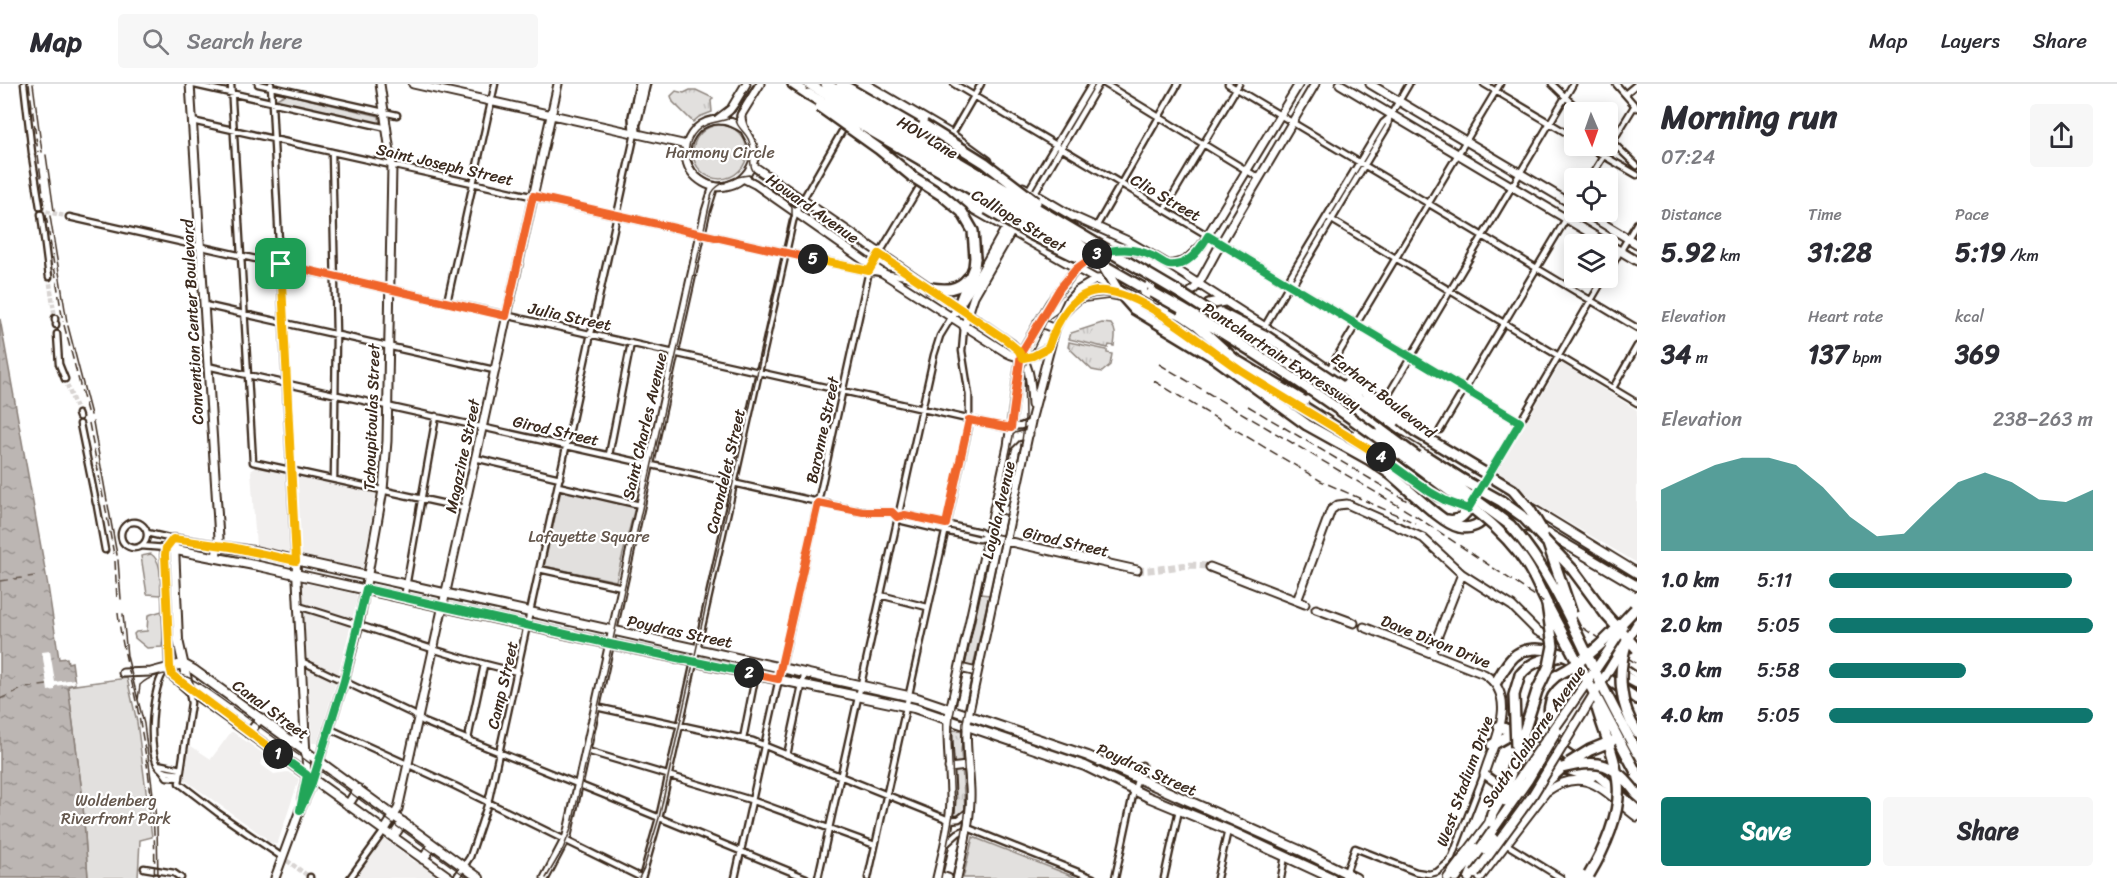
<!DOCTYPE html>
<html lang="en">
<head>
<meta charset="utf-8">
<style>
	body { margin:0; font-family:Sriracha,sans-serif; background:#f7f7f7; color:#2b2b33; height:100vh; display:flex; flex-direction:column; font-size:22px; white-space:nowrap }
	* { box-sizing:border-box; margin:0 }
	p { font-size:20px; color:#7c7c81 }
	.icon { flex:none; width:33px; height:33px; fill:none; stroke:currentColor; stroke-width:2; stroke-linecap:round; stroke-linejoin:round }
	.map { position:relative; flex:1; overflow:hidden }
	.sheet { display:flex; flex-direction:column; background:#fff; width:480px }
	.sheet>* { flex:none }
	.needle { width:39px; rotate:178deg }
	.tools { position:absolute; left:1564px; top:18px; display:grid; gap:12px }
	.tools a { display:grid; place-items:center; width:54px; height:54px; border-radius:6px; background:#fff; box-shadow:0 3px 15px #0003; font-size:30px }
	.pin { position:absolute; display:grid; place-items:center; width:51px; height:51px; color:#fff; margin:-26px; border-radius:12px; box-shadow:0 3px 9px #0006 }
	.km { position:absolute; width:30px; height:30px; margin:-15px; border-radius:50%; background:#222; color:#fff; font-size:16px; line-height:30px; text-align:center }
	.round { display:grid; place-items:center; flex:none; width:63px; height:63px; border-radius:6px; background:#f7f7f7 }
	.head { display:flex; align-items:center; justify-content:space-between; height:102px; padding:0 24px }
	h1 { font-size:33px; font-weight:800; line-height:45px }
	.stats { display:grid; grid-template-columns:repeat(3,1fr); gap:9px; height:102px; padding:6px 24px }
	.stats div { display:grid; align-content:center }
	.stats b { font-size:26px; font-weight:800 }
	.stats small { font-size:16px; font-weight:400 }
	.stats p { font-size:16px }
	.chart { height:168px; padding:12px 24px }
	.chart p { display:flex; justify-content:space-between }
	.chart svg { width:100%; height:108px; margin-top:6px; fill:#0f766e; opacity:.7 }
	.button { display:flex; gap:12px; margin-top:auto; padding:12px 24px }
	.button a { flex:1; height:69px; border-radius:6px; background:#0f766e; color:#fff; font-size:24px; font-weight:800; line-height:69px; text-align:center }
	.button a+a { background:#f7f7f7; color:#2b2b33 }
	ul { padding:0 24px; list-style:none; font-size:20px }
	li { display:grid; grid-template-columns:96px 72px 1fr; align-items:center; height:45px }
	li i { height:15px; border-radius:8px; background:#0f766e }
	header { display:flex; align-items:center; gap:36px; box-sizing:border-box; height:84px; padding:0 30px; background:#fff; border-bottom:2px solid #e1e1e2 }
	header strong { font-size:28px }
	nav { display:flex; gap:33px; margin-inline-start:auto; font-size:21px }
	.search { width:420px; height:54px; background:#f7f7f7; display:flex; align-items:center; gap:15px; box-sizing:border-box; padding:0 21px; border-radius:6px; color:#7c7c81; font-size:22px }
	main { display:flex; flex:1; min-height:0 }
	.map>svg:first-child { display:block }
</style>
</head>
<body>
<header>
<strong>Map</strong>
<div class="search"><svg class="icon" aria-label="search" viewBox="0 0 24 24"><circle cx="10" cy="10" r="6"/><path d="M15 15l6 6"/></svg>Search here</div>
<nav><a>Map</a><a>Layers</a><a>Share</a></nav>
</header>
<main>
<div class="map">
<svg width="1637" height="794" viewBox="0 0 1637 794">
	<defs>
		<pattern id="grass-tufts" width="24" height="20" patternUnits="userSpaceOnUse" patternTransform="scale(1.5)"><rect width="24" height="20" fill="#e2e0de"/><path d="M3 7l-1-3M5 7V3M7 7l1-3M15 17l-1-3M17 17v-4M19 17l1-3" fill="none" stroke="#c3c0be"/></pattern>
		<pattern id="water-ripples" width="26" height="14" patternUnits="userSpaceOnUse" patternTransform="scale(1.5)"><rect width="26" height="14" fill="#bcb6b3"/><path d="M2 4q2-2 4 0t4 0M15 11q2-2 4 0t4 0" fill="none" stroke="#9a9491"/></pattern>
	</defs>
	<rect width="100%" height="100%" fill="#fff"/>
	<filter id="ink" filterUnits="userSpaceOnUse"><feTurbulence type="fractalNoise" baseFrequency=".0167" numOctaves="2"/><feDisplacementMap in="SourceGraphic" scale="12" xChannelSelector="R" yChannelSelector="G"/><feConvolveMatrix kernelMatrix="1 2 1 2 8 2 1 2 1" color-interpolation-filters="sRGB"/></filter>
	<g filter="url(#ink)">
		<path fill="#f1efee" d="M1561 279 1637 326V479L1535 419 1518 402 1497 387Z
			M259 381 376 409 363 485 256 463 251 387Z
			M304 499 356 510 358 514 336 599 318 659H312L302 500Z
			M231 648H233L265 671 260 680 274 690 288 688 299 695 277 761 270 758H266V754L182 694 185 671 191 662 211 675Z
			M384 755 415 778 417 776 438 794H355Z"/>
		<path fill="url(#grass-tufts)" stroke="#8e857e" stroke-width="1.5" d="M690 6H696L713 14 711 17 712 28 699 33 693 38 673 18 671 12 676 7 684 9Z
			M1102 239 1111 240C1117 247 1115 253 1114 262L1109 261 1108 264 1069 255 1071 249Z
			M1069 258 1107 266V269L1112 270 1110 281 1102 288 1092 286 1068 263Z
			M952 646 963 647 961 667 965 725C962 730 960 732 954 732Z"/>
		<path fill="#e2e0de" stroke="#8e857e" stroke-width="1.5" d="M286 10 379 32 380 40 278 18 276 15Z
			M693 68a27 27 0 1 1 54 0a27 27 0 1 1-54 0Z
			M561 406 635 423 616 497 544 482Z
			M151 470C163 478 160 498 161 511L147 510 141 472Z
			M980 510 989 511 973 583 965 581Z
			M162 527 163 552 162 563 147 564 135 554 134 550 136 548 147 547 148 531Z
			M127 594 137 638 152 753 140 756 138 794H88L82 708 68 602Z
			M973 753 1077 794H963Z"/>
		<path fill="url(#water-ripples)" stroke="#887e77" stroke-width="1.5" d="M0 235 48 502 59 575 67 574 68 579 72 578 75 600 68 602 82 708 88 794H0Z"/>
		<path fill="#fff" d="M50 567 55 598 74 595 75 599 55 602V606L48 607 42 568Z"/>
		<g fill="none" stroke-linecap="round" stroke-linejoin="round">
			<path stroke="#685b52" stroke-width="1.5" stroke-dasharray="8 6" stroke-linecap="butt" d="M0 497 35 492
				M0 615 24 604 47 601"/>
			<path stroke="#d8d4d2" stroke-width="4.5" stroke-dasharray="4.5 2" stroke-linecap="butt" d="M40 126 69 133
				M49 193 55 234
				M65 295 78 330
				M282 773 311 794"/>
			<path stroke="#d8d4d2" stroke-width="7" stroke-dasharray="7 3.5" stroke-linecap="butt" d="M1137 486C1161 488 1186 477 1210 483"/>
			<defs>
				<path id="street" d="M24 0 32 69
					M190 0 387 44
					M231 0 253 378 464 424
					M258 0 397 31
					M271 0 295 477
					M954 0 1520 338
					M1105 0 1259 94
					M1228 0 1637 244
					M1484 0 1575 54
					M1552 0 1581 28
					M1616 0 1637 24
					M1625 10 1637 0
					M192 37 869 187 913 194
					M638 38 647 0
					M951 52 981 0
					M1608 54 1637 82
					M1587 62 1637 91
					M332 68 336 251 334 395
					M32 72 40 123
					M1590 94 1635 21
					M1028 107 1092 0
					M1034 110 1099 0
					M1164 126 1239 0
					M41 130 49 193
					M69 133 1003 343 1021 342 1031 338
					M1327 133 1637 319
					M1096 143 1178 0
					M1608 188 1637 139
					M1291 197H1295L1388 42 1389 34 1409 0
					M447 218 495 0
					M204 221 494 286
					M55 234V236
					M56 240V241
					M1265 242 1291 197 1290 193 1383 39 1389 34
					M57 250 59 280 65 295
					M207 282 863 428H892L903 437 979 455 988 453
					M1330 284 1500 0
					M1613 304 1637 262
					M1390 308 1573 0
					M78 330 79 333
					M80 340 96 419
					M1440 346 1575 120
					M609 371 631 259
					M475 374 560 394
					M1489 391 1604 194
					M558 402 640 421
					M97 422 105 466
					M897 433 905 431 980 448 988 453
					M121 451a13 13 0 1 1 26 0a13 13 0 1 1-26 0Z
					M147 449 173 455
					M141 462 166 464
					M539 485 622 503
					M880 511 927 523
					M404 514 436 332
					M298 522C371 543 443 572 518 588
					M1593 565 1615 577
					M1574 566 1620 590
					M301 577 413 630 424 638 607 712
					M1622 582 1637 592
					M166 586C152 597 145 675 162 686 166 689 174 689 180 690
					M189 608 191 619 179 699 218 729 282 773
					M596 623 753 657 949 736 959 735 969 727
					M472 637 484 581
					M328 644 455 702 642 794
					M468 655 471 640
					M743 655 758 579
					M587 667 751 716 875 761
					M787 671 805 588
					M157 680 181 685
					M162 686 167 693 180 694
					M611 714 806 794
					M946 760 958 749 968 744 1093 794
					M1506 760 1561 794
					M144 784 174 789 181 794
					M310 794V793
					M350 794 384 747
					M456 794 470 773 488 719 635 49
					M642 794 659 734 793 137 798 124 845 42
					M735 794 869 187 923 97
					M818 794 934 271 940 252 951 234
					M868 794 969 341V311L962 267 964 243
					M1115 794 1134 706 1142 681
					M1164 794 1179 726
					M1217 794 1228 746
					M1281 794 1285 772
					M1344 794 1355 764 1416 788 1429 790 1437 788 1448 779 1452 773 1484 690"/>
				<path id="secondary" d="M190 0 219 454 216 473
					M413 0 687 61
					M866 0 951 50 988 77
					M1340 0 1637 177
					M1370 0 1575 122
					M718 35 731 25 746 0
					M745 46C698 12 664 75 703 98 711 103 721 104 730 101 742 98 751 87 754 75 757 58 740 47 741 31L760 0
					M871 50 889 68
					M886 62 927 89
					M752 81 1012 260C1030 276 1031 298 1032 321
					M906 83 971 124 1176 241
					M743 94 755 100 872 182 1007 269C1022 277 1034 272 1048 264
					M1023 103 1072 132 1128 157 1169 181 1304 268 1350 300
					M1584 128 1637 160
					M1169 181 1185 177 1201 162 1299 0
					M1173 221 1180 219 1198 201 1221 159 1315 0
					M1064 229C1081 209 1094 204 1120 210
					M951 234 981 188 1008 140
					M1038 238 1055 245
					M964 243 974 212 1014 143
					M1197 256 1241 286 1375 369
					M1366 312 1389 332
					M1009 361 1017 353 1029 350
					M994 424 1011 427
					M988 453 1137 486
					M296 477 307 691 302 715
					M1210 483 1305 520
					M1297 517 1331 426 1338 421 1347 420 1423 454 1462 490 1512 522 1537 547 1561 559
					M1316 525 1354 539
					M1364 543 1484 590C1520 613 1494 657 1484 690L1533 725
					M1431 569 1462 490
					M960 584 977 588
					M123 589 151 588 170 583
					M249 649 261 634
					M949 684 967 682
					M384 747 398 725 558 0
					M938 791 948 794
					M275 794 300 726 311 702 344 597 359 540 383 406 387 357 392 81 380 0
					M545 794 567 752 706 127 714 102
					M937 794C943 768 950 743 951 716 951 689 947 663 948 636L1008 362 1021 269 1050 219 1076 185 1097 170 1106 167 1133 166 1147 169
					M957 794C963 765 971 736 970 706 969 681 964 657 968 632L1032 333 1055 245 1068 217 1077 207 1097 195 1112 194 1125 198 1157 216
					M1480 794 1546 708C1586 679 1605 709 1637 733"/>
				<path id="primary" d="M1403 346 1637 489
					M1400 385 1437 412 1473 426
					M1505 436 1547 449 1637 502
					M173 455 259 468 917 614 1088 672 1299 766 1356 794
					M168 461 165 471 170 583 172 591 189 606 450 794
					M174 462 178 556 189 605
					M166 464 259 482 610 560 914 624 1085 682 1148 713 1228 746 1332 794
					M170 583 183 580 194 586 479 794
					M292 657 305 649
					M348 721 358 705
					M393 753 403 738
					M423 775 433 761
					M1463 785 1481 763
					M1448 794 1490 738
					M1469 794 1475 780 1485 766"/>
				<path id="highway" d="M793 0 808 10
					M858 0 924 41
					M917 44 962 68
					M635 49 634 33 641 0
					M927 89 987 125
					M930 204C945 206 958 207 968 194
					M958 223 974 183 975 174
					M1174 240 1206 257 1227 263 1245 272 1368 350
					M1195 240 1209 220 1224 217
					M1307 291 1323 301 1381 346
					M1346 297 1384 318 1402 336
					M1341 302 1403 346
					M1357 350 1400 385
					M1389 389C1405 401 1442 440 1459 443 1472 446 1480 440 1488 431
					M1447 436C1458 438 1462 433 1469 425
					M1534 493 1547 520
					M1520 591C1530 579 1542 574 1558 573
					M1556 592C1546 600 1539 610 1538 623 1535 658 1575 675 1599 692 1612 703 1624 715 1637 726
					M1624 592 1637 599
					M1496 598C1502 589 1509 574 1519 569 1553 551 1610 597 1637 615
					M1499 642 1519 651
					M1492 661 1508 652 1519 651 1555 681 1591 693
					M1533 711 1562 684
					M1456 794 1464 781 1466 771"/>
			</defs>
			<use href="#street" stroke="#3b2a1e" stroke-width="9"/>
			<use href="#secondary" stroke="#3b2a1e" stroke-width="11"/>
			<use href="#primary" stroke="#3b2a1e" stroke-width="12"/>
			<use href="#highway" stroke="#3b2a1e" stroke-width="14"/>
			<use href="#street" stroke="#fff" stroke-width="4.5"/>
			<use href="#secondary" stroke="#fff" stroke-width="7"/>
			<use href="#primary" stroke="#fff" stroke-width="8"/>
			<use href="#highway" stroke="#fff" stroke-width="9"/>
			<path stroke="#3b2a1e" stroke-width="1.5" d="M33 0 42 68
				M754 0C748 9 737 22 736 33 735 43 746 48 749 57 755 73 743 82 761 94
				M46 71 54 127
				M725 99C698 101 676 69 697 47 706 38 717 39 728 35L737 23
				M788 113 862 164
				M50 132 67 238
				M68 242 91 331
				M93 338 107 417
				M108 421 117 471
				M118 476 121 515
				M123 530 127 572 144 640 157 742 158 794
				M138 616 140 601C145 596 149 594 156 592 184 584 198 599 220 614L468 794
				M546 794 563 765 571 745 712 109C717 99 737 92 749 91L785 114 792 123V132L659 734 644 784 639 794
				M941 794 954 725 951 655 953 632 1013 352 1017 311
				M953 794C958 769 965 745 966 719 966 692 961 665 963 638L1022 357 1025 334 1024 284 1047 236 1066 223 1077 219 1109 215 1125 218"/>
			<path stroke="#3b2a1e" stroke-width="1.5" stroke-dasharray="9 4.5" stroke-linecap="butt" d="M29 0 38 68
				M38 71 45 124
				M46 131 63 238
				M64 241 88 331
				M1159 280 1414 431 1637 580
				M1154 297 1321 397 1415 439
				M1248 322 1409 418
				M89 339 104 418
				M105 421 114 471
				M115 477 117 516
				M118 529C122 567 134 601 140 638 149 687 157 745 154 794"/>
			<defs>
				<path id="primary-bridge" d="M1504 717C1543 658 1586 603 1623 544
					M1481 763 1528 696 1557 647
					M1485 766 1493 754
					M1475 790 1532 712 1637 540"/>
				<path id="highway-bridge" d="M809 0 1078 159 1099 175 1118 207 1134 225 1215 274 1307 341 1370 376 1389 389
					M826 0 1180 209 1307 291
					M841 0 917 44
					M808 10 1033 141 1143 204
					M820 23 879 65 913 93 943 112 962 128 973 147 975 174
					M924 41 985 79 1036 118
					M987 125 1030 150 1081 175
					M1152 208C1247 260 1336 321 1423 387 1464 419 1509 445 1534 493
					M1220 229 1266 252 1341 302
					M1182 231 1197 241 1234 275 1304 317
					M1402 336 1415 347 1513 406 1530 426 1543 448
					M1381 346 1510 441C1543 478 1564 522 1585 566 1601 601 1619 635 1637 668
					M1424 371 1463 396 1501 417 1522 432 1573 486 1607 532 1637 565
					M1548 460 1572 530
					M1549 524 1637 690
					M1627 557C1617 588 1619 621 1637 648
					M1556 592C1590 574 1610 552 1635 525
					M1516 663 1514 611 1520 591
					M1569 679 1590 666 1612 657
					M1562 684C1600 674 1613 679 1637 710
					M1490 738 1492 730 1505 707 1537 607 1549 582 1553 562 1547 520
					M1589 791C1604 766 1621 729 1618 700 1616 674 1604 649 1597 624"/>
			</defs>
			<use href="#primary-bridge" stroke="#3b2a1e" stroke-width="12" stroke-linecap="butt"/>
			<use href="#highway-bridge" stroke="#3b2a1e" stroke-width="14" stroke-linecap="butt"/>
			<use href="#primary-bridge" stroke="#fff" stroke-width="8"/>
			<use href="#highway-bridge" stroke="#fff" stroke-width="9"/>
		</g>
	</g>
	<g fill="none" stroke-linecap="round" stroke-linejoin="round" filter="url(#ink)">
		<defs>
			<path id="split-1" d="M278 670 172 591 170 583 165 471 166 464 173 455 231 463 296 477 281 180"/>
			<path id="split-2" d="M278 670 307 691 300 726 311 702 344 597 366 505 610 560 749 589"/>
			<path id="split-3" d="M749 589 778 595 818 419 863 428H892L897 433 905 431 946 440 969 336 1011 344 1021 269 1060 204 1076 185 1097 170"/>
			<path id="split-4" d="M1097 170C1116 164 1135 163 1152 172 1157 174 1164 180 1169 181 1187 184 1201 164 1208 152L1520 338 1468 425 1446 417 1430 408 1381 373"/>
			<path id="split-5" d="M813 175 869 187 879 170 1005 255 1018 266 1023 274 1033 272 1048 264C1056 239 1073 204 1105 207 1145 210 1206 264 1241 287 1287 316 1335 343 1381 373"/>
			<path id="split-6" d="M281 180 506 232 533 112 813 175"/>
		</defs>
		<use href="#split-1" stroke="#fff" stroke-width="12"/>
		<use href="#split-2" stroke="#fff" stroke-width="12"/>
		<use href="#split-3" stroke="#fff" stroke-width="12"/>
		<use href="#split-4" stroke="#fff" stroke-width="12"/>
		<use href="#split-5" stroke="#fff" stroke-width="12"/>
		<use href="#split-6" stroke="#fff" stroke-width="12"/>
		<use href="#split-1" stroke="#f5b400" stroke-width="8"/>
		<use href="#split-2" stroke="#22a559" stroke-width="8"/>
		<use href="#split-3" stroke="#f0652b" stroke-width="8"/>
		<use href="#split-4" stroke="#22a559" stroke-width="8"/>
		<use href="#split-5" stroke="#f5b400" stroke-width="8"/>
		<use href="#split-6" stroke="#f0652b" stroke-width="8"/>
	</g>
	<g text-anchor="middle" stroke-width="4.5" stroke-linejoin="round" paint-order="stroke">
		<g font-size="16" fill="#3b2a1e" stroke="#fff">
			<text transform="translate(928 53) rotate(31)" y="6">HOV Lane</text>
			<text transform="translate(445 80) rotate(13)" y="6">Saint Joseph Street</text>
			<text transform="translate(1166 113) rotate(30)" y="6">Clio Street</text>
			<text transform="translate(813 124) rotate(35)" y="6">Howard Avenue</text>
			<text transform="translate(1019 136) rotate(31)" y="6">Calliope Street</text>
			<text transform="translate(570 232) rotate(12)" y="6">Julia Street</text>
			<text transform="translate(192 238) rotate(-93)" y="6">Convention Center Boulevard</text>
			<text transform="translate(1282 272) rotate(33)" y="6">Pontchartrain Expressway</text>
			<text transform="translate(1384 311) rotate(38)" y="6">Earhart Boulevard</text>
			<text transform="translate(371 333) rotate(-88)" y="6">Tchoupitoulas Street</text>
			<text transform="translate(644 342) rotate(-77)" y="6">Saint Charles Avenue</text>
			<text transform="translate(556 346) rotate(13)" y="6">Girod Street</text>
			<text transform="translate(822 346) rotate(-78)" y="6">Baronne Street</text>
			<text transform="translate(462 372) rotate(-78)" y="6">Magazine Street</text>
			<text transform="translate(725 387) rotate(-77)" y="6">Carondelet Street</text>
			<text transform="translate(998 426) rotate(-77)" y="6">Loyola Avenue</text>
			<text transform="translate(1066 457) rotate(13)" y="6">Girod Street</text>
			<text transform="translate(680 547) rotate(12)" y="6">Poydras Street</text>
			<text transform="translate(1436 557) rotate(22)" y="6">Dave Dixon Drive</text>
			<text transform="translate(502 601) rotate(-77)" y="6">Camp Street</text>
			<text transform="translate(271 625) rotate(36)" y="6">Canal Street</text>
			<text transform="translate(1533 652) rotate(-55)" y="6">South Claiborne Avenue</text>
			<text transform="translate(1147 685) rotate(24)" y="6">Poydras Street</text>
			<text transform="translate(1464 697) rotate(-70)" y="6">West Stadium Drive</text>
		</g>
		<g font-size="16" fill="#65584e" stroke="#fff">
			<text x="720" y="74">Harmony Circle</text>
			<text x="589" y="458">Lafayette Square</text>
			<text x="116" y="722">Woldenberg<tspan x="116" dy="18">Riverfront Park</tspan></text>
		</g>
	</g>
</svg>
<div class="tools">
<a><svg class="needle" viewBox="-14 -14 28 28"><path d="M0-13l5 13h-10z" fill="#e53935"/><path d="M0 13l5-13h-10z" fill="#7c7c81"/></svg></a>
<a><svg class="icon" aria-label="locate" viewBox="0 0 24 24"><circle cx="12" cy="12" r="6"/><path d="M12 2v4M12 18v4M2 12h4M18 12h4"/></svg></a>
<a><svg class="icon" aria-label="layers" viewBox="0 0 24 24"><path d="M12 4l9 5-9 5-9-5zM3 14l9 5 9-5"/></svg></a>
</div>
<div class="pin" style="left:281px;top:180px;background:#1e9e55"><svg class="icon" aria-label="arrive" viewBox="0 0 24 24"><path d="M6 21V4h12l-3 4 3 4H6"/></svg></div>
<b class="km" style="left:278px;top:670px">1</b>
<b class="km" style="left:749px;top:589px">2</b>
<b class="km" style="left:1097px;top:170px">3</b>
<b class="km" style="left:1381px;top:373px">4</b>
<b class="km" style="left:813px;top:175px">5</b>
</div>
<section class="sheet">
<div class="head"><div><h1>Morning run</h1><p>07:24</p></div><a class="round"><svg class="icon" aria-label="share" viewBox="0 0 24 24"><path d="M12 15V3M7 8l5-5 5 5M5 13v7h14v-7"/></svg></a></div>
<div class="stats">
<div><p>Distance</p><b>5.92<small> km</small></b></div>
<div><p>Time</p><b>31:28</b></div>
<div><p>Pace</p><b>5:19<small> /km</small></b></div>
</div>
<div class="stats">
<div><p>Elevation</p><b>34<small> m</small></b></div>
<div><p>Heart rate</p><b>137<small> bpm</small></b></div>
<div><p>kcal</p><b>369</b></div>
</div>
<div class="chart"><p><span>Elevation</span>238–263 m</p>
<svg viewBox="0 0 160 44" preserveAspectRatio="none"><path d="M0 44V19L10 14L20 9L30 6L40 6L50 9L60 18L70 30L80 38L90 37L100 26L110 16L120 12L130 16L140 23L150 24L160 19V44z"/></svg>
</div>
<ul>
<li><b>1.0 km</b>5:11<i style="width:92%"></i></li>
<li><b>2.0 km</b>5:05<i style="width:100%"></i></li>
<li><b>3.0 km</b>5:58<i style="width:52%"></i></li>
<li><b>4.0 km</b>5:05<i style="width:100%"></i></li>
</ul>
<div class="button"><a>Save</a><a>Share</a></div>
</section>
</main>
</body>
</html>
